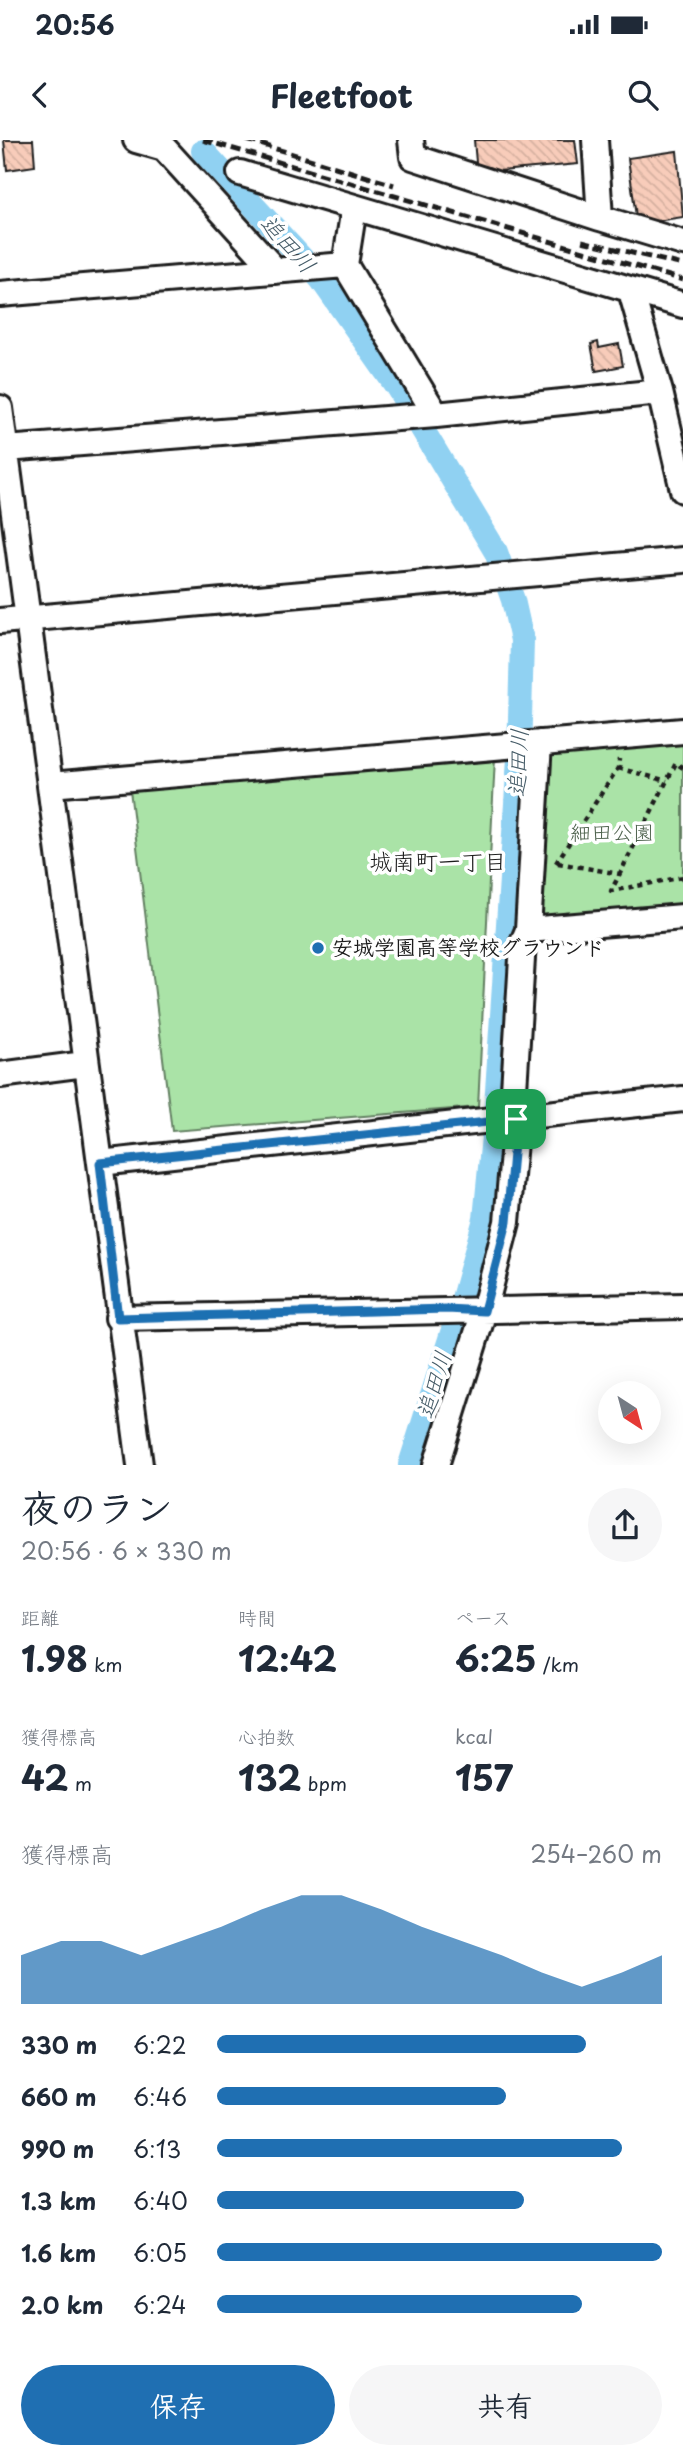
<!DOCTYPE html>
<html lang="ja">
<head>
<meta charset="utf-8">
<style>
	body { margin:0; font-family:"Playpen Sans","Klee One",sans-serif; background:#f6f6f7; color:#1f2937; height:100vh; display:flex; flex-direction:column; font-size:26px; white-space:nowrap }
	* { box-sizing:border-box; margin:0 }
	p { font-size:23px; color:#747a83 }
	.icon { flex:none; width:38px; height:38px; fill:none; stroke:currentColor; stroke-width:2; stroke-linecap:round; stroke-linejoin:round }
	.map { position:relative; height:1325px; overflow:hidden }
	.side { display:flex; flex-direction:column; background:#fff; flex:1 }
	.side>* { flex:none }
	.needle { width:46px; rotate:144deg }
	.tools { position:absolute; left:598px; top:1241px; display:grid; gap:14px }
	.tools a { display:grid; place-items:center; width:63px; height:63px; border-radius:50%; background:#fff; box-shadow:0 7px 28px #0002; font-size:35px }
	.pin { position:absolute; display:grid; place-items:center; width:60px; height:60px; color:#fff; margin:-30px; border-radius:14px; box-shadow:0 4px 10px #0006 }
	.round { display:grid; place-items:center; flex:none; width:74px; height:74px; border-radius:37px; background:#f6f6f7 }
	.head { display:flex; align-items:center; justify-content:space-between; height:119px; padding:0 21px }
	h1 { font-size:38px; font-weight:700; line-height:52px }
	.stats { display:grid; grid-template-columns:repeat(3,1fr); gap:10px; height:119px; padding:7px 21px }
	.stats div { display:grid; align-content:center }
	.stats b { font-size:35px; font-weight:700 }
	.stats small { font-size:19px; font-weight:400 }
	.stats p { font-size:19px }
	.chart { height:196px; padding:14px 21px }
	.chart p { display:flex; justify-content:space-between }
	.chart svg { width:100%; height:126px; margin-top:7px; fill:#1f6fb2; opacity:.7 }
	.button { display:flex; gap:14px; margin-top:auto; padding:14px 21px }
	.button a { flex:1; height:80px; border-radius:42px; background:#1f6fb2; color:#fff; font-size:28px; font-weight:700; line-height:80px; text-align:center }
	.button a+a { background:#f6f6f7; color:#1f2937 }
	ul { padding:0 21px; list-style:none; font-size:23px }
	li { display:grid; grid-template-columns:112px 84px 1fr; align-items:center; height:52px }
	li i { height:18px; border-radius:9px; background:#1f6fb2 }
	.status { display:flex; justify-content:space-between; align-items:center; height:49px; padding:0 35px; background:#fff; direction:ltr }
	.status svg { height:19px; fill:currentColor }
	header { display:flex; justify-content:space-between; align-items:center; height:91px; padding:0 21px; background:#fff; font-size:32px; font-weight:700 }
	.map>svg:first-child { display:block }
</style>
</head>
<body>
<div class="status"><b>20:56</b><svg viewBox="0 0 49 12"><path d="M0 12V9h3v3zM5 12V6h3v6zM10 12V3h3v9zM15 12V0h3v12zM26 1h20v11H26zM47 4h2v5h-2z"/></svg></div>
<header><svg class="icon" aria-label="back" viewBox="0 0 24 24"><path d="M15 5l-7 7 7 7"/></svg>Fleetfoot<svg class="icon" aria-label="search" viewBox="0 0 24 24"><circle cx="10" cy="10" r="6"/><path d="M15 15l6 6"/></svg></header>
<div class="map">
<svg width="683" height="1325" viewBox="0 0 683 1325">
	<defs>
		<pattern id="building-back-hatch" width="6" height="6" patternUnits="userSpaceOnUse" patternTransform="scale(1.75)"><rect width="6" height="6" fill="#f8ccba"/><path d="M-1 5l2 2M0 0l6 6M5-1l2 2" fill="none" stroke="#d4af9f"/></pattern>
	</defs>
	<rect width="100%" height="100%" fill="#fff"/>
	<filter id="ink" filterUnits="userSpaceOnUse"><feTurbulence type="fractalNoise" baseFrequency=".0143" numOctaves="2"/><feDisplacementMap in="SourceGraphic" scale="14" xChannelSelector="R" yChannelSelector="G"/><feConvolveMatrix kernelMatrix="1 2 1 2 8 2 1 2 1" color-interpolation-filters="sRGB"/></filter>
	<g filter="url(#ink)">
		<path fill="#aae3a7" stroke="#638062" stroke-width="2" d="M683 601V769L542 781 535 771 545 618 552 611Z
			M495 617 478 967 172 991 130 650Z"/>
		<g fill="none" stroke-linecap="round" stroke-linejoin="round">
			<path stroke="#90d1f2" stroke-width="24" d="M203 11 321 139 397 247 496 412 513 460 522 500 519 618 496 966 485 1079 464 1155 410 1325"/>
		</g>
		<path fill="url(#building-back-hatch)" stroke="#1c1c1c" stroke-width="2" d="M4 0H33L35 26 7 30Z
			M474 0H575L578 24 477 33Z
			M677 11 683 77 637 84 628 18Z
			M598 202 599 208 619 204 623 226 596 231 591 204Z"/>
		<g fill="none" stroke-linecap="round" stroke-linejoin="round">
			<defs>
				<path id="minor" d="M136 0 164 8 276 131
					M411 0 413 17 600 78 595 0
					M240 33 683 165
					M600 78 683 103
					M345 125 354 68
					M631 151 660 252 683 350
					M0 154 345 125 436 275
					M0 268 140 1325
					M6 309 436 275 660 252
					M0 481 683 420
					M50 645 683 591
					M528 790 683 777
					M0 935 85 924
					M100 1023 683 959
					M118 1178 683 1166
					M436 1325 484 1171 507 1082 516 979 513 966 523 802 528 790 539 603"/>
			</defs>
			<use href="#minor" stroke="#1c1c1c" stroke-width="30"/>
			<path stroke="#1c1c1c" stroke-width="4.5" stroke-dasharray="5 5" stroke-linecap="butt" d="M618 628 667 641
				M683 628 676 623 611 751 683 737
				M556 723 618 628 619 619
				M558 723 620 734"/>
			<use href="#minor" stroke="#fff" stroke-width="24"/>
			<path stroke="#1c1c1c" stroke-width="5" stroke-dasharray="10 5" stroke-linecap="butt" d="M203 0 683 140
				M247 0 394 45
				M582 101 683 125"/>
		</g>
	</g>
	<g fill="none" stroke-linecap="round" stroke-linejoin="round" filter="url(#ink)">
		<defs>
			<path id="route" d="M516 979 507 1082 484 1171 447 1169 118 1178 100 1023Z"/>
		</defs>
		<use href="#route" stroke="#fff" stroke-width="14"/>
		<use href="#route" stroke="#1f6fb2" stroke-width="9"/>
	</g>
	<circle fill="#1f6fb2" stroke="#fff" stroke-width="2.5" cx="318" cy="808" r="7"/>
	<g text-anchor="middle" stroke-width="7" stroke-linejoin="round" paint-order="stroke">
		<g font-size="21" fill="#4e624d" stroke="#fff">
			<text x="612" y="700">細田公園</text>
		</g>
		<g font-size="21" font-weight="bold" fill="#1c1c1c" stroke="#fff" text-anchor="start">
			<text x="332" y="815">安城学園高等学校グラウンド</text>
		</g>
		<g font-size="23" font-style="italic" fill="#455b67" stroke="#fff">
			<text transform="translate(288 104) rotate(48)" y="8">追田川</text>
			<text transform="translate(518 623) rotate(-87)" y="8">追田川</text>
			<text transform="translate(434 1245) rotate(-73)" y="8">追田川</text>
		</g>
		<g font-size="23" fill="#1c1c1c" stroke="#fff">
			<text x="438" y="730">城南町一丁目</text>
		</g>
	</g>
</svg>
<div class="tools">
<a><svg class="needle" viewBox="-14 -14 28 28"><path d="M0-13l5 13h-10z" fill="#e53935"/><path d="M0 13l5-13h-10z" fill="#747a83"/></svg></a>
</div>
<div class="pin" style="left:516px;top:979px;background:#1e9e55"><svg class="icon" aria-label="arrive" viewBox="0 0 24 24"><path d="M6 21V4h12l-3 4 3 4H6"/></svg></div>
</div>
<section class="side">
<div class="head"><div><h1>夜のラン</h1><p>20:56 · 6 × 330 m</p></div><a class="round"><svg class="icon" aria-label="share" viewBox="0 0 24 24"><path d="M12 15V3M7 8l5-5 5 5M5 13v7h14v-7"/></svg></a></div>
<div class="stats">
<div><p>距離</p><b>1.98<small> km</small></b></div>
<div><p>時間</p><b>12:42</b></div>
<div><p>ペース</p><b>6:25<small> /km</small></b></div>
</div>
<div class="stats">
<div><p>獲得標高</p><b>42<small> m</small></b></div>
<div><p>心拍数</p><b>132<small> bpm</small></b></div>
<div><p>kcal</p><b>157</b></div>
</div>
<div class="chart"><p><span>獲得標高</span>254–260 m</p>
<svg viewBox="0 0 160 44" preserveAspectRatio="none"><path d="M0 44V27L10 22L20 22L30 27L40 22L50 17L60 11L70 6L80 6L90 11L100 17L110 22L120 27L130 33L140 38L150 33L160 27V44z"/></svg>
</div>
<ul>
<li><b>330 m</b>6:22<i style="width:83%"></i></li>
<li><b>660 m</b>6:46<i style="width:65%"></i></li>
<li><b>990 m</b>6:13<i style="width:91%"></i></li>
<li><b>1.3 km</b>6:40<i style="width:69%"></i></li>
<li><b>1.6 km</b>6:05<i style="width:100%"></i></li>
<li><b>2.0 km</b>6:24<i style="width:82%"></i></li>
</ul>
<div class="button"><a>保存</a><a>共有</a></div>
</section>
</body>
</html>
